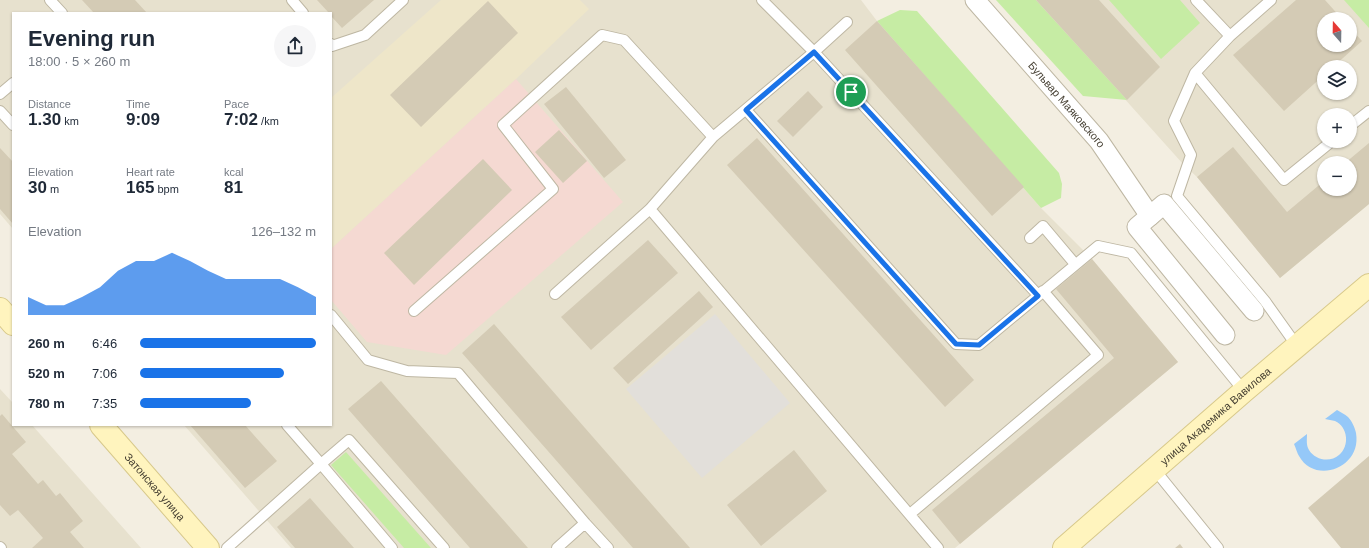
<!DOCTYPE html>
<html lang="en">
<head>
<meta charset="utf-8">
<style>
	body { margin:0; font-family:Arial,sans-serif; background:#f6f6f7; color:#1f2937; height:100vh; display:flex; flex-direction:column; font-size:15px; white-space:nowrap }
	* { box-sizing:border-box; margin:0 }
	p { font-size:13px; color:#747a83 }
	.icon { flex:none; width:22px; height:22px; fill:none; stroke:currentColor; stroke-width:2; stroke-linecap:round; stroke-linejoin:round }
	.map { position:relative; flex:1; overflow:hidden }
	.side { position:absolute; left:12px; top:12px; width:320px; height:414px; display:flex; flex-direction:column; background:#fff; border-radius:0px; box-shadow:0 1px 3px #0004 }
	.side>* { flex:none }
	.needle { width:26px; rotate:340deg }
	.controls { position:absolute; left:1317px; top:12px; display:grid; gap:8px }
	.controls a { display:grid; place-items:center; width:40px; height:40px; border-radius:50%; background:#fff; box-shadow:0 1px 3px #0004; font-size:20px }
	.pin { position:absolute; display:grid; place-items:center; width:34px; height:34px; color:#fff; margin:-17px; border:2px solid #fff; border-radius:50%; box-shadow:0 1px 4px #0007 }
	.round { display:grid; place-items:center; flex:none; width:42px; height:42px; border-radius:21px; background:#f6f6f7 }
	.summary { display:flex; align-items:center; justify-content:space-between; height:68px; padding:0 16px }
	h1 { font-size:22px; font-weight:600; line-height:30px }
	.figures { display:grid; grid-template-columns:repeat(3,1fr); gap:6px; height:68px; padding:4px 16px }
	.figures div { display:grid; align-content:center }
	.figures b { font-size:17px; font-weight:600 }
	.figures small { font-size:11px; font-weight:400 }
	.figures p { font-size:11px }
	.chart { height:112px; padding:8px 16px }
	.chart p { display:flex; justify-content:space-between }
	.chart svg { width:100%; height:72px; margin-top:4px; fill:#1a73e8; opacity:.7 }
	ul { padding:0 16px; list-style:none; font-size:13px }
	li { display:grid; grid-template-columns:64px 48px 1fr; align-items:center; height:30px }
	li i { height:10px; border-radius:5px; background:#1a73e8 }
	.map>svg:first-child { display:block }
</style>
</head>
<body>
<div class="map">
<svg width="1369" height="548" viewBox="0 0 1369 548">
	<rect width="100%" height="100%" fill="#f3eee1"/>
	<path fill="#e7e1ce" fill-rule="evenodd" d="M0 0H861L877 21 1041 208 1092 259 1178 362 955 548H291L184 425H331V13H13V229L0 214Z
		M1036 0H1369V204L1280 278 1197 177 1183 164ZM1324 19H1350V45H1324ZM1324 67H1350V93H1324ZM1324 115H1350V141H1324ZM1324 163H1350V189H1324Z
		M0 389 13 403V425H32L141 548H0Z"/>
	<path fill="#eee6c9" d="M441 0H580L589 9 516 79 331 249V98Z"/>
	<path fill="#f5d9d2" d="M516 79 623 202 446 355 367 342 331 300V249Z"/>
	<path fill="#c6eca4" d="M996 0H1036L1127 100 1083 96Z
		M1109 0H1180L1200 23 1161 59Z
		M1344 0H1369V28Z
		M900 10 917 11 1059 173 1062 184 1061 198 1041 208 877 21Z
		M346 452 431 548H404L331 465Z"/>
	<path fill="#e2dfda" d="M715 314 790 403 702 478 626 389Z"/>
	<path fill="#95c8f8" d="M1337 410C1340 412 1345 414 1348 417 1352 421 1355 428 1356 433 1362 468 1315 485 1299 456 1297 453 1296 448 1294 444L1307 434C1307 440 1306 445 1309 450 1315 460 1330 463 1339 455 1350 446 1348 427 1335 421 1332 420 1328 420 1325 419Z"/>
	<path fill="#d4cbb5" d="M82 0H135L147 13H94Z
		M317 0H374L342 28 331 16V13H329Z
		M1036 0H1099L1160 67 1127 100Z
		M1296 0H1325L1342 19H1324V45H1350V28L1362 41 1333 67H1324V75L1284 111 1233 55Z
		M488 1 518 33 421 127 390 95Z
		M877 21 1024 187 992 216 845 50Z
		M566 87 626 160 604 178 544 104Z
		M808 91 823 107 793 137 777 121Z
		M559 130 587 161 563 183 535 152Z
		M757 138 974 380 945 407 727 165Z
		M1369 143V204L1280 278 1197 177 1233 147 1287 212 1324 181V189H1350V163H1345Z
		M0 148 13 162V224L0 209Z
		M483 159 512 190 414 285 384 253Z
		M648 240 678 273 591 350 561 317Z
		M1092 259 1178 362 960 544 932 510 1114 358 1056 289Z
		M699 291 713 307 628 384 613 368Z
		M494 324 690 548H633L462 353Z
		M381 381 528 548H470L348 409Z
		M2 414 26 442 12 454 38 484 43 480 56 496 60 493 83 521 70 532 84 548H32L43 538 18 510 10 516 0 505V416Z
		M190 425H245L277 461 245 488Z
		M794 450 827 491 761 546 727 505Z
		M1369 456V548H1341L1308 508Z
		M310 498 354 548H295L277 527Z
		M1180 544 1183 548H1175Z"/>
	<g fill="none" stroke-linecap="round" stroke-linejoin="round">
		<defs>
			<path id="lane" d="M50 0 62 13
				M292 0 303 13
				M1196 0 1230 36
				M1271 0 1230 36 1195 73 1174 121 1191 155 1177 196 1265 301 1297 346
				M847 22 814 52 1038 295 1043 291 1098 355 910 514
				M331 44 332 46 365 35 403 0
				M1195 73 1284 180 1332 141
				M0 94 13 83
				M746 110 956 344 979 345 1098 246 1131 253 1244 391
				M0 111 13 125
				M1350 126 1369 111
				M650 209 938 548
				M1030 238 1043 226 1075 264
				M555 294 650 209 713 137 814 52 762 0
				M414 311 553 189 503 125 602 35 624 40 713 137
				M331 315 368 360 407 371 458 373 585 523 557 548
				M1155 470 1218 548
				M585 523 608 548
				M0 547 1 548
				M227 548 321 464 287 425
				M392 548 321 464 349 440 444 548"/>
			<g id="street">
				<path id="s1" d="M975 0 1099 141 1150 216"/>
				<path d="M1225 335 1137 227 1164 204 1254 311"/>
			</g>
			<g id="secondary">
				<path d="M0 309 13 324"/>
				<path id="s2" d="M101 425 208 548"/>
				<path id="s3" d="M1064 548 1244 391 1369 285"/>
			</g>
		</defs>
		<use href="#lane" stroke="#beb7a3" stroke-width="12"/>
		<use href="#street" stroke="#beb7a3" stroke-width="21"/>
		<use href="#secondary" stroke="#d8c98b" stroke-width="24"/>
		<use href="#lane" stroke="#fff" stroke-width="10"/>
		<use href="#street" stroke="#fff" stroke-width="19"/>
		<use href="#secondary" stroke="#fff4be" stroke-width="22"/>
	</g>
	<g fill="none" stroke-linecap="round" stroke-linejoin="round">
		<defs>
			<path id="route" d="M814 52 1038 296 979 345 956 344 746 110Z"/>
		</defs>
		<use href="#route" stroke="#fff" stroke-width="8"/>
		<use href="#route" stroke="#1a73e8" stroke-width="5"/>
	</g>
	<g text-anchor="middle" stroke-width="3.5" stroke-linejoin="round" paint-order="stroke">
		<g font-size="11" fill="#443e31" stroke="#fff">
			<text dy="4" stroke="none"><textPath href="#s1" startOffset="139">Бульвар Маяковского</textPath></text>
			<text dy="4" stroke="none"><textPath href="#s3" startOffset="201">улица Академика Вавилова</textPath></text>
			<text dy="4" stroke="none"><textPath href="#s2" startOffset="82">Затонская улица</textPath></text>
		</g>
	</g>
</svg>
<div class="controls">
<a><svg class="needle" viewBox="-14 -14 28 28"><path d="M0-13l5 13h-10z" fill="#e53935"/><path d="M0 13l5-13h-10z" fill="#747a83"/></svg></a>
<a><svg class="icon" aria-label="layers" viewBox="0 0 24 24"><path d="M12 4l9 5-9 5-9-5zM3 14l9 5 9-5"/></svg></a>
<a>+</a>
<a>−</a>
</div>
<div class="pin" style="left:851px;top:92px;background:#1e9e55"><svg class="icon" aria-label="arrive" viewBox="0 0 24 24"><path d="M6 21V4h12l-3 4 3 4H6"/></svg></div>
<section class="side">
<div class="summary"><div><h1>Evening run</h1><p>18:00 · 5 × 260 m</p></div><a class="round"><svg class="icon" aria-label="share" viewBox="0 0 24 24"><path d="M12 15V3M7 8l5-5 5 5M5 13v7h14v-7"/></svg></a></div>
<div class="figures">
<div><p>Distance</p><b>1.30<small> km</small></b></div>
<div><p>Time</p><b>9:09</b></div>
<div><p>Pace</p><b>7:02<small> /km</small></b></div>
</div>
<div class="figures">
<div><p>Elevation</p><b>30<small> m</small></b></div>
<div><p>Heart rate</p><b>165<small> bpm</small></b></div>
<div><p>kcal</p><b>81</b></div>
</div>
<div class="chart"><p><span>Elevation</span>126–132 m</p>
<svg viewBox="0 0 160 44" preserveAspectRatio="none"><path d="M0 44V33L10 38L20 38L30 33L40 27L50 17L60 11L70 11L80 6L90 11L100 17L110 22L120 22L130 22L140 22L150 27L160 33V44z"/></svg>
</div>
<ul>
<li><b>260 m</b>6:46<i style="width:100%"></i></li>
<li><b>520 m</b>7:06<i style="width:82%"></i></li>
<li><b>780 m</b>7:35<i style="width:63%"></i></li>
</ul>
</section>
</div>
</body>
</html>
